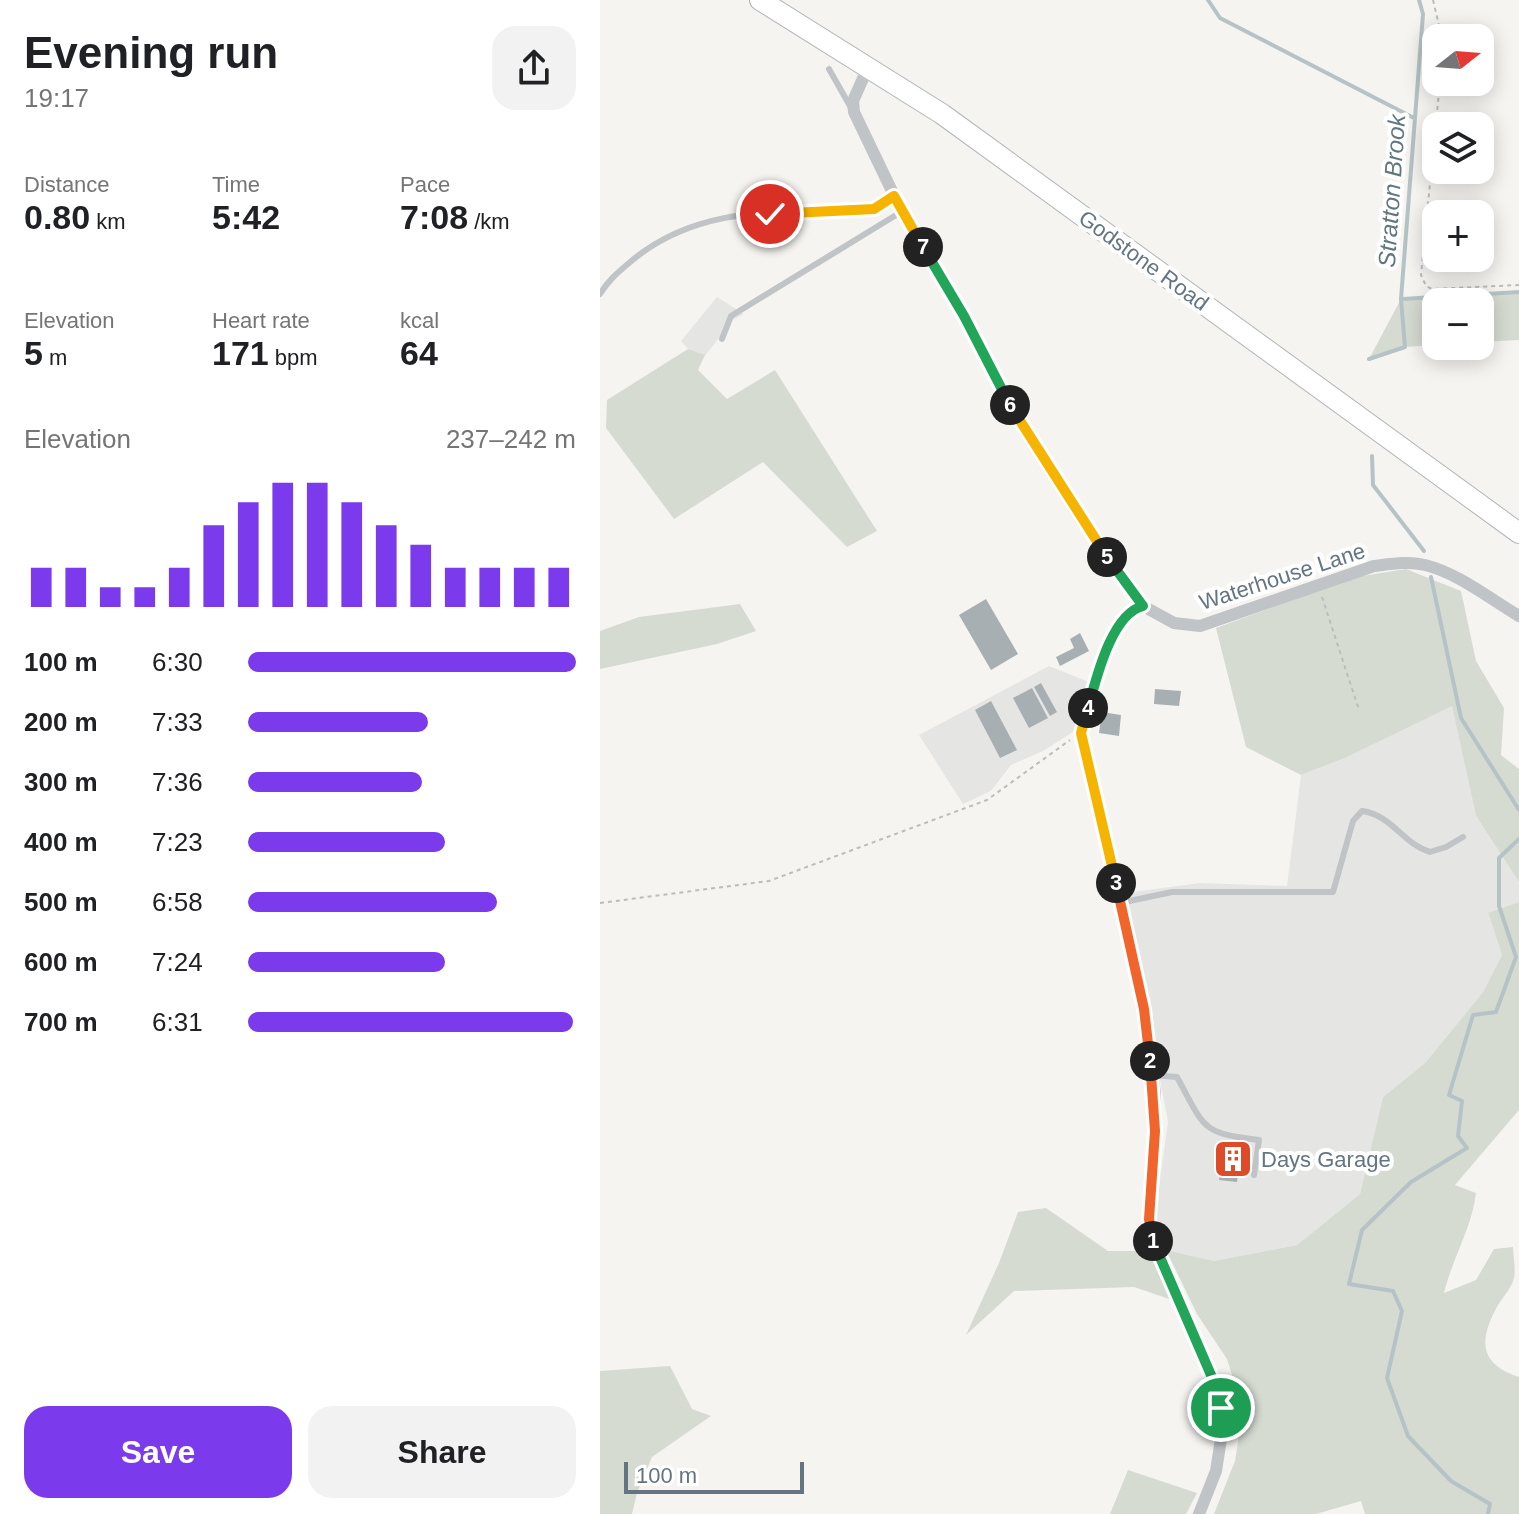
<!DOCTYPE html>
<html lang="en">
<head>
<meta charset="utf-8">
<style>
	body { margin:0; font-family:Helvetica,sans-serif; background:#f2f2f2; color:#202124; height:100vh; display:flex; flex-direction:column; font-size:30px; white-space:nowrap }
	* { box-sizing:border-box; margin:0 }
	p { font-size:26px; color:#757577 }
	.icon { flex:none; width:44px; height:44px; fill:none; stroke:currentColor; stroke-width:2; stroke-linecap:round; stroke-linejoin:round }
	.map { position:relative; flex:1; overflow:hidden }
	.drawer { display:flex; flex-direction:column; background:#fff; width:600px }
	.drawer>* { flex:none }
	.needle { width:52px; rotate:73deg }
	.fabs { position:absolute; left:822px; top:24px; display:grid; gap:16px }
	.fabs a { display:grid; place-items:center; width:72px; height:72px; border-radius:16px; background:#fff; box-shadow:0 4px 20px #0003; font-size:40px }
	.scale { position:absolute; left:24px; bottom:20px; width:180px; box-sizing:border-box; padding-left:8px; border:4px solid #647581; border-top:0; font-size:22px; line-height:28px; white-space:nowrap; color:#647581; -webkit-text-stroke:6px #fff; paint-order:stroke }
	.pin { position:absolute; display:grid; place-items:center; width:68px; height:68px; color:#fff; margin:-34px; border:4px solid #fff; border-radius:50%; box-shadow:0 2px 8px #0007 }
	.km { position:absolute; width:40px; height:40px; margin:-20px; border-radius:50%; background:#222; color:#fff; font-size:22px; line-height:40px; text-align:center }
	.round { display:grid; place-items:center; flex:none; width:84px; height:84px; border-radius:24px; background:#f2f2f2 }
	.overview { display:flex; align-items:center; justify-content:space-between; height:136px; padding:0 24px }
	h1 { font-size:44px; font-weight:600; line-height:60px }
	.metrics { display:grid; grid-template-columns:repeat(3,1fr); gap:12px; height:136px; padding:8px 24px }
	.metrics div { display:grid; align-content:center }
	.metrics b { font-size:34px; font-weight:600 }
	.metrics small { font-size:22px; font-weight:400 }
	.metrics p { font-size:22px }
	.chart { height:224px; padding:16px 24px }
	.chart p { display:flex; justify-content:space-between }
	.chart svg { width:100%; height:144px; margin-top:8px; stroke:#7c3aed; stroke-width:6 }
	.primary-button { display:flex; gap:16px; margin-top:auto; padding:16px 24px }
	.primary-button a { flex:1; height:92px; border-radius:24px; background:#7c3aed; color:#fff; font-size:32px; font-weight:600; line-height:92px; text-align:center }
	.primary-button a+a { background:#f2f2f2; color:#202124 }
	ul { padding:0 24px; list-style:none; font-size:26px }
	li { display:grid; grid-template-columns:128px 96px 1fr; align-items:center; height:60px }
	li i { height:20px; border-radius:10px; background:#7c3aed }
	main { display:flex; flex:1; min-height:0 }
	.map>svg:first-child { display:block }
</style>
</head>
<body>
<main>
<section class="drawer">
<div class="overview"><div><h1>Evening run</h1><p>19:17</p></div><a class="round"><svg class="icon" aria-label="share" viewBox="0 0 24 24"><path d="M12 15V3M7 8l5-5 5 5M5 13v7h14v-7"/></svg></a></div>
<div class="metrics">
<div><p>Distance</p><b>0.80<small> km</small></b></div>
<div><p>Time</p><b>5:42</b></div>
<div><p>Pace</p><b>7:08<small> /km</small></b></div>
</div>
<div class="metrics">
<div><p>Elevation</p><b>5<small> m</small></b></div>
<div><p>Heart rate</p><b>171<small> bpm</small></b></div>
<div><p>kcal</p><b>64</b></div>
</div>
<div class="chart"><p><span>Elevation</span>237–242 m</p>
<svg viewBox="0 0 160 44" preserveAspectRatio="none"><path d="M5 44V32M15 44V32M25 44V38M35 44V38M45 44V32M55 44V19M65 44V12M75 44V6M85 44V6M95 44V12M105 44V19M115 44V25M125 44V32M135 44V32M145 44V32M155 44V32"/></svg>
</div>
<ul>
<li><b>100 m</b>6:30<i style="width:100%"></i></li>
<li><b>200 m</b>7:33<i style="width:55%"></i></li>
<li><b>300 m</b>7:36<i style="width:53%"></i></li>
<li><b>400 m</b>7:23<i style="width:60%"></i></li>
<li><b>500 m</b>6:58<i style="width:76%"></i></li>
<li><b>600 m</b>7:24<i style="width:60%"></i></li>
<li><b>700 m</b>6:31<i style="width:99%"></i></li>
</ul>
<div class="primary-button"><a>Save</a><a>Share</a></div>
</section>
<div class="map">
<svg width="919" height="1514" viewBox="0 0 919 1514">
	<rect width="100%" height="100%" fill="#f5f4f1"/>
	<path fill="#e5e6e4" d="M117 297 144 314 133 320 104 357 88 349 81 341Z
		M449 666 489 682 476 730 443 751 411 765 391 791 363 804 319 735Z
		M852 705 876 816 919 882V902L888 914 902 955 883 992 825 1063 783 1097 760 1194 697 1245 614 1261 566 1250 555 1215 568 1122 525 893 600 883 687 886 701 775 745 758Z"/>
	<path fill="#d6dbd2" d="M919 292V340L880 342V302H836V345L805 347 769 359 801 299Z
		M88 349 105 355 98 370 127 399 175 370 277 531 247 547 163 462 74 519 6 428 7 400Z
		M806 569 861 591 876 661 904 708 901 755 919 769V882L876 816 852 706 745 758 701 775 646 747 616 628 756 577Z
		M140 604 156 631 117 644 0 669V631L39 617Z
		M919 902V1110L855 1185 876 1193C872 1228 852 1259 844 1293L876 1280 894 1249 913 1247C913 1256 916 1268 914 1278 912 1287 903 1297 898 1305 879 1339 878 1364 919 1377V1514H765L761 1501 716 1514H614L635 1461 643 1410 627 1359 597 1314 566 1250 614 1261 697 1245 760 1194 783 1097 825 1063 883 992 902 955 888 913Z
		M446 1208 508 1251H551L572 1300 534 1287 414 1291 366 1335 399 1263 418 1212Z
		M70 1366 92 1409 111 1416 52 1457 37 1493 32 1514H0V1371Z
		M528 1470 597 1493 586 1514H510Z"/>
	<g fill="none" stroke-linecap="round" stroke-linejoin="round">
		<path stroke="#b6c3c6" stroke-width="4" d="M608 0 620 18 814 118
			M802 299 919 292
			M769 359 805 347 801 299 823 14 819 0
			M772 456 773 485 824 551
			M831 577 861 718 919 810
			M888 1514 890 1504 851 1481 808 1436 787 1378 802 1311 793 1291 749 1284 762 1230 811 1182 867 1148 858 1136 862 1101 849 1095 873 1015 896 1012 916 957 899 906V858L919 839"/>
	</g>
	<path fill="#a7afb3" d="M386 599 418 654 391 670 359 615Z
		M480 633 489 651 460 666 456 657 474 648 470 639Z
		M441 683 457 712 450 716 434 687Z
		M432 688 448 718 429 728 413 698Z
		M555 689 581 691 579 706 554 704Z
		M391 701 417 750 400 758 375 710Z
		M502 712 521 715 519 736 499 733Z
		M624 1142 646 1144 642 1174H638L637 1182 619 1180Z"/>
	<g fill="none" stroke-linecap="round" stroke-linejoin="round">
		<defs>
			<path id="primary" d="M160 0 342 114 919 533"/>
		</defs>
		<use href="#primary" stroke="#b1b6b9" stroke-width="22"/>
		<path stroke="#babcbe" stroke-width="2" stroke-dasharray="4 4" stroke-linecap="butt" d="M833 0 842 38
			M840 82 821 275 826 286 832 289 919 285
			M722 597 759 710
			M0 903 169 881 387 800 470 740"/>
		<path stroke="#c0c4c7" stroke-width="6" d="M229 69 250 106
			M0 294C8 281 17 273 29 263 99 202 187 213 274 209L294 196
			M122 339 131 316 301 212
			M520 903 572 892H733L753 821 762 811C792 815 803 844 830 852L846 847 863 837
			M552 1075 577 1077C605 1128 600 1133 659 1140L654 1175"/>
		<path stroke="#c0c4c7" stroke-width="12" d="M268 67 253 101 254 112 302 212 364 316 420 424 481 520 543 606 574 623 600 626 774 566C791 564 808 561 825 565 858 573 890 599 919 616
			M543 606 534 608 522 621 502 659 481 733 544 1009 555 1093V1131L549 1219 554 1246 611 1375 621 1408V1439L616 1471 599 1514"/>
		<use href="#primary" stroke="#fff" stroke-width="20"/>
	</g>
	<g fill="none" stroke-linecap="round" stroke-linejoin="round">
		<defs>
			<path id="split-1" d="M553 1241 611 1375 621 1408"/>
			<path id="split-2" d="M550 1061 555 1131 549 1219 553 1241"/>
			<path id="split-3" d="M516 883 544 1009 550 1061"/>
			<path id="split-4" d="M488 708 481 733 516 883"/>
			<path id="split-5" d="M488 708C496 680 511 614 543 606L507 557"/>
			<path id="split-6" d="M410 405 507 557"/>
			<path id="split-7" d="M323 247 364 316 410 405"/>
			<path id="split-8" d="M170 214 274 209 294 196 323 247"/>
		</defs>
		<use href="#split-1" stroke="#fff" stroke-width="16"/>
		<use href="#split-2" stroke="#fff" stroke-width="16"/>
		<use href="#split-3" stroke="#fff" stroke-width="16"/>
		<use href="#split-4" stroke="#fff" stroke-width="16"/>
		<use href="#split-5" stroke="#fff" stroke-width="16"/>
		<use href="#split-6" stroke="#fff" stroke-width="16"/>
		<use href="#split-7" stroke="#fff" stroke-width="16"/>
		<use href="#split-8" stroke="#fff" stroke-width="16"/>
		<use href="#split-1" stroke="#22a559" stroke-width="10"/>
		<use href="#split-2" stroke="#f0652b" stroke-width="10"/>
		<use href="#split-3" stroke="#f0652b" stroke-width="10"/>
		<use href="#split-4" stroke="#f5b400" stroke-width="10"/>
		<use href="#split-5" stroke="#22a559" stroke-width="10"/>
		<use href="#split-6" stroke="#f5b400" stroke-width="10"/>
		<use href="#split-7" stroke="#22a559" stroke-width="10"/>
		<use href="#split-8" stroke="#f5b400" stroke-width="10"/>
	</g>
	<defs>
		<symbol id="building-square" viewBox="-11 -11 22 22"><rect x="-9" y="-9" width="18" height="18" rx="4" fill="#dd4b28" stroke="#fff"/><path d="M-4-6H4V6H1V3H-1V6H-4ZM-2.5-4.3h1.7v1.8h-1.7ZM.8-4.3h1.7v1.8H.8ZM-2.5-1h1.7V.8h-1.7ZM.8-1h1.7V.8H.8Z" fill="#fff"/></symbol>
	</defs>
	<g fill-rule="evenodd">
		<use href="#building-square" x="611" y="1137" width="44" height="44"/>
	</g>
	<g text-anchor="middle" stroke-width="8" stroke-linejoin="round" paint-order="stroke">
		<g font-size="22" fill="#647581" stroke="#fff">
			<text transform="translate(544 260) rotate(36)" y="8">Godstone Road</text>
			<text transform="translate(682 576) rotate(-18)" y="8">Waterhouse Lane</text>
		</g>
		<g font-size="22" fill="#647581" stroke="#fff" text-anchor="start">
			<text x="661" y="1167">Days Garage</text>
		</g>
		<g font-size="24" font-style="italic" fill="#60777f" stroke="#fff">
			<text transform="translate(792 191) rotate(-86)" y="8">Stratton Brook</text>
		</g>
	</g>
</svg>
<div class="fabs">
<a><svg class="needle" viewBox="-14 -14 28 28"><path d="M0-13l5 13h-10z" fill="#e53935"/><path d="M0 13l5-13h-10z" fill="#757577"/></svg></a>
<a><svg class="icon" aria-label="layers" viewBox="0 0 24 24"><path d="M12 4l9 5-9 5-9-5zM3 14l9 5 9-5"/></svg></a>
<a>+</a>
<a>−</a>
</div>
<div class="scale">100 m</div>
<div class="pin" style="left:621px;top:1408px;background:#1e9e55"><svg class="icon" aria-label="arrive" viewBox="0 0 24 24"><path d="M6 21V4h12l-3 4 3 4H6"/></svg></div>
<div class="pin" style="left:170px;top:214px;background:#d93025"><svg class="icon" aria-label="check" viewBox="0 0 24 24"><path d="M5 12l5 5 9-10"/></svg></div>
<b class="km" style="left:553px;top:1241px">1</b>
<b class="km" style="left:550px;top:1061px">2</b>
<b class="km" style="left:516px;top:883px">3</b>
<b class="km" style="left:488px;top:708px">4</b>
<b class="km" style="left:507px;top:557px">5</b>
<b class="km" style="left:410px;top:405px">6</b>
<b class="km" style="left:323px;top:247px">7</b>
</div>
</main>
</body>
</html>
